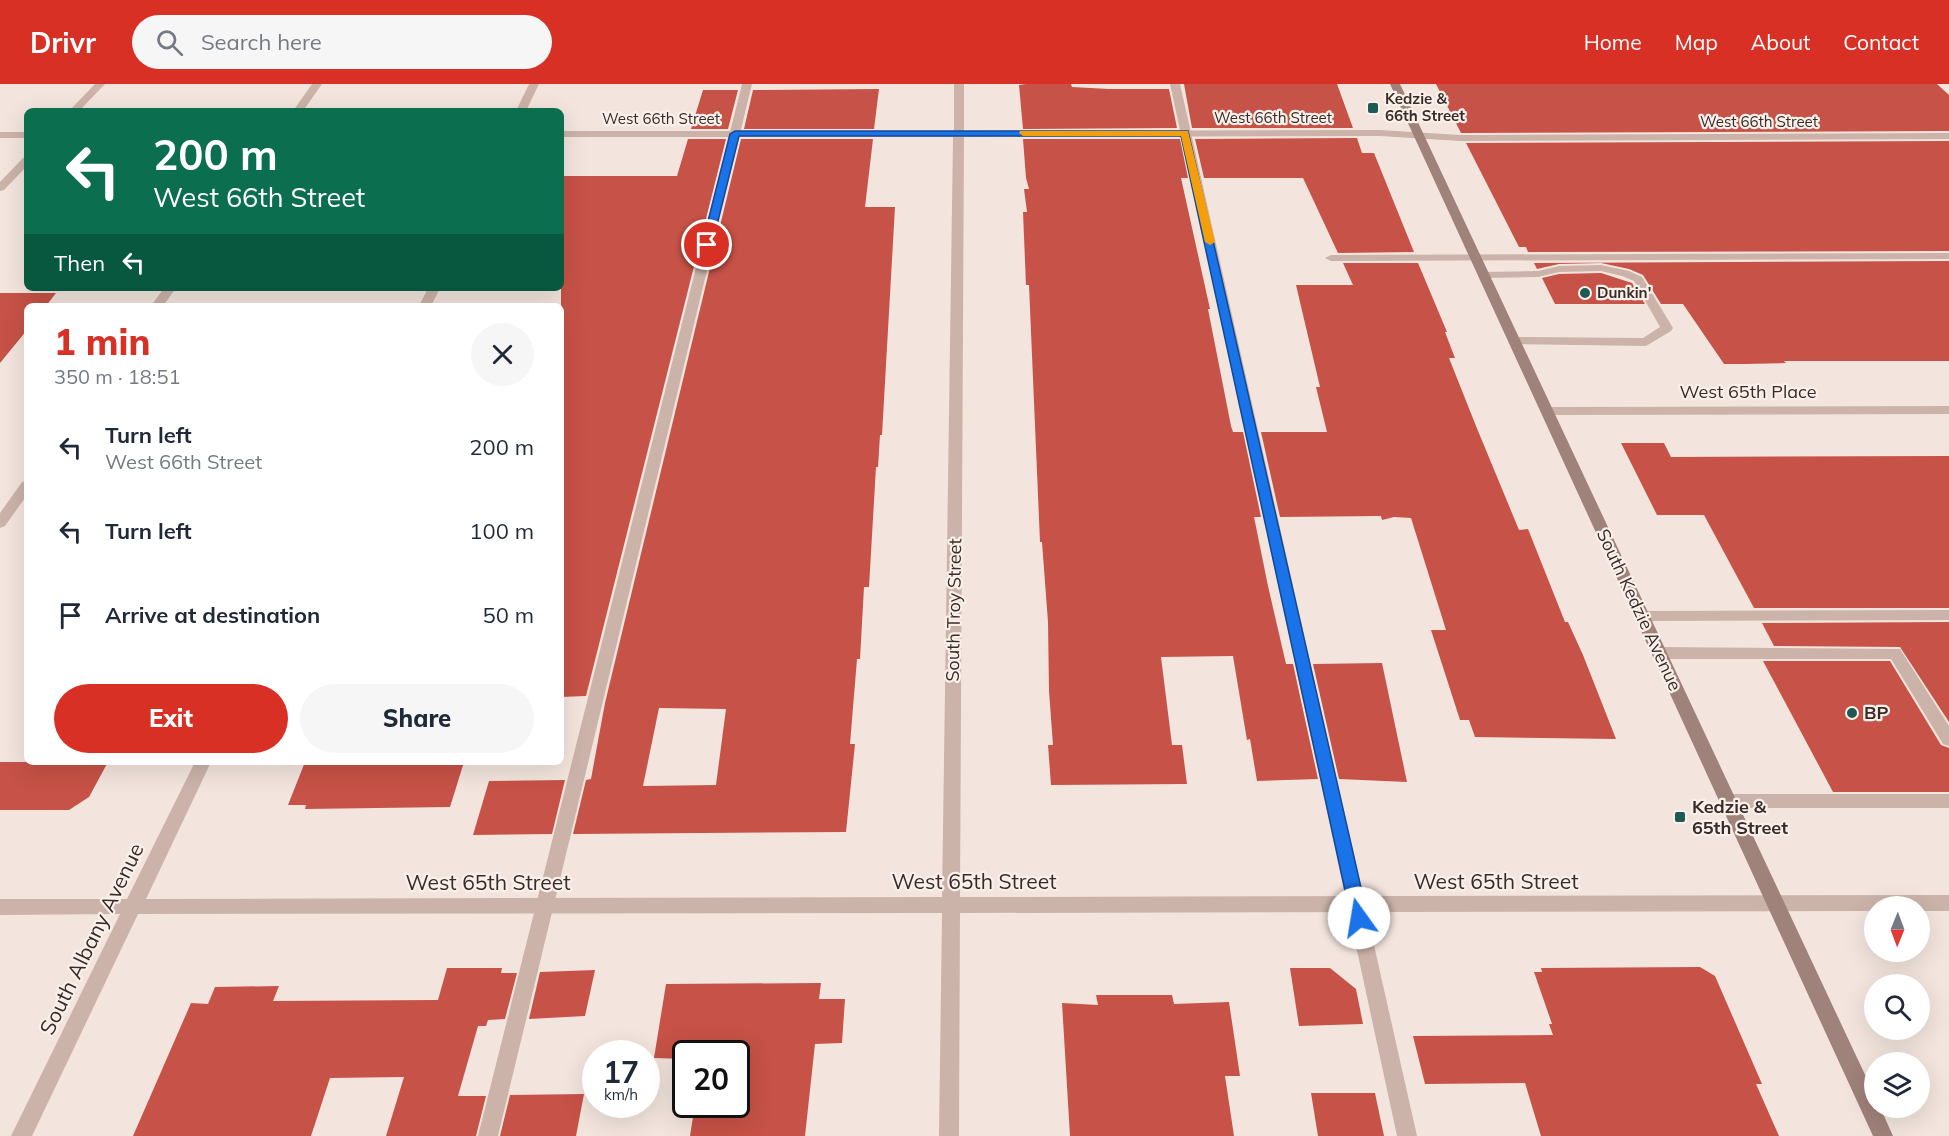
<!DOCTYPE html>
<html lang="en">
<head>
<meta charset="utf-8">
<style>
	:root { --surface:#fff; --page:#f6f6f7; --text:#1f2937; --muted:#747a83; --accent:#d93025 }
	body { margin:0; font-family:Mulish,sans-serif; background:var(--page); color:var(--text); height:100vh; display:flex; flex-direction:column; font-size:22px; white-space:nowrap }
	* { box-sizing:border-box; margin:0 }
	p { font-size:20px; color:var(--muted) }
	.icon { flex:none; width:33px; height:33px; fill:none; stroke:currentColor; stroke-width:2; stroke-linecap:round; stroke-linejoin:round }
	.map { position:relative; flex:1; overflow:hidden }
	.drawer { position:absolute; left:24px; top:219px; width:540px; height:462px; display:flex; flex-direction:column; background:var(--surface); border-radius:9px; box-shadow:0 6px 24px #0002 }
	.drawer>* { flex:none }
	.hud { position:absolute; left:24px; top:24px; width:540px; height:183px; border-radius:9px; box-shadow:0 6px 24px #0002; background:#0b6e4f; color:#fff; overflow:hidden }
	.needle { width:39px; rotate:181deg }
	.tools { position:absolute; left:1864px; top:812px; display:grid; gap:12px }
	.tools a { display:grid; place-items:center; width:66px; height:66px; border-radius:50%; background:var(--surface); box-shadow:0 6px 24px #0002; font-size:30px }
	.speed { position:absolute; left:582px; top:956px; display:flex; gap:12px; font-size:30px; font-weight:700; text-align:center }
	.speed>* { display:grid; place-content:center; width:78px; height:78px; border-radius:50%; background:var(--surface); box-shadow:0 6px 24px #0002; line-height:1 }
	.speed small { font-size:15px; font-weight:400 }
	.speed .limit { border:3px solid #111; border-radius:9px; background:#fff; color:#111 }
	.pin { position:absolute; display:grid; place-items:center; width:51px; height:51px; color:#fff; margin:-26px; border:3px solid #fff; border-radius:50%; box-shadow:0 2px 6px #0007 }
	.me { position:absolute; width:66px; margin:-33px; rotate:347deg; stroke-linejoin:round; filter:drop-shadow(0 0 4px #0008) }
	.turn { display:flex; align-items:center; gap:21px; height:126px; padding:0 30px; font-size:27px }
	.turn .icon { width:78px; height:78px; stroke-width:2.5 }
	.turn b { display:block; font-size:42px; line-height:51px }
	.then { display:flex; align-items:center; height:57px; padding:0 30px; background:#0003; gap:12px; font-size:22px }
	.round { display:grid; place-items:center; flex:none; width:63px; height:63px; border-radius:32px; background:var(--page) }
	.head { display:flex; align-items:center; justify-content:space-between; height:102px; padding:0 30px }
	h1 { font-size:36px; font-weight:800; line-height:45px; color:var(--accent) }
	.action { display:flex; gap:12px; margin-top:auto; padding:12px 30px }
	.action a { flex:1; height:69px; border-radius:36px; background:var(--accent); color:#fff; font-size:24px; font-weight:800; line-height:69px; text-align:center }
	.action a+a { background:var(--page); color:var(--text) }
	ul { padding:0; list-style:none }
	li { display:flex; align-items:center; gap:18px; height:84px; padding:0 30px }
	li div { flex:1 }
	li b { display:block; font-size:22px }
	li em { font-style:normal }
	header { display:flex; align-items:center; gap:36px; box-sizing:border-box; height:84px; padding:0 30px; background:var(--accent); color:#fff }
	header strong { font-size:28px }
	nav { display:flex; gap:33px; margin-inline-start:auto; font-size:21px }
	.search { width:420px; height:54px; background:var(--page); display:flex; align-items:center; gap:15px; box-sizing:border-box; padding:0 21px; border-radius:33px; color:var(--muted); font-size:22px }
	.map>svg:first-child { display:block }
	.building { fill:#c75247; fill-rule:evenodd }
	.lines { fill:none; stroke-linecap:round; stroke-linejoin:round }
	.lane { fill:#cbb3a9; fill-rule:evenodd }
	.street { fill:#cbb3a9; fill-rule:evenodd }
	.secondary { fill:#9f827a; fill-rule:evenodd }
	.route { fill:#1a73e8; stroke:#114b97; stroke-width:1.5 }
	.slow { fill:#f59e0b }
	.poi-dot { fill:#1e5a55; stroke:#faf0ea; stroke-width:2 }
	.labels { text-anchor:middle; stroke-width:4.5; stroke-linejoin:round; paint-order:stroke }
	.far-poi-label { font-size:15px; font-weight:bold; fill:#382b29; stroke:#faf0ea; text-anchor:start }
	.far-street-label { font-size:15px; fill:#382b29; stroke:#faf0ea }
	.street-label { font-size:18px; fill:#382b29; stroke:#faf0ea }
	.poi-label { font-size:18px; font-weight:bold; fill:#382b29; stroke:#faf0ea; text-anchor:start }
	.near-street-label { font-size:21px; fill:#382b29; stroke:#faf0ea }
</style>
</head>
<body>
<header>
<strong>Drivr</strong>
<div class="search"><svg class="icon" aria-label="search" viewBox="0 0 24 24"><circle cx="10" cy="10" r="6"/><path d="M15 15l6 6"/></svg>Search here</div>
<nav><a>Home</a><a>Map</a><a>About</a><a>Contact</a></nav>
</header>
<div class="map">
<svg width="1949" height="1052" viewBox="0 0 1949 1052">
	<rect width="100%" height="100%" fill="#f3e5dd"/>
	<path class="building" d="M 1026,0 L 1071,0 L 1072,3 L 1109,5 L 1169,5 L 1177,44 L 1023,45 L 1019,1 Z
		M 1184,0 L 1337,0 L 1353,44 L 1192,44 Z
		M 1436,0 L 1937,0 L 1949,11 L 1949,47 L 1461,49 Z
		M 879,5 L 874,45 L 744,45 L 753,6 Z
		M 703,6 L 738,6 L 728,45 L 691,45 Z
		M 1357,54 L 1362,69 L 1374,69 L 1414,168 L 1338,169 L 1303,94 L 1204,94 L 1195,55 Z
		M 688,55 L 726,55 L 586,612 L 561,613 L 561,92 L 677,92 Z
		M 741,55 L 873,55 L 865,123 L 895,123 L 882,351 L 880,351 L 878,383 L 876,383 L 869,503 L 864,503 L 860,575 L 857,575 L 850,660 L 855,660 L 846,748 L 573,750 L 586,696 L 591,695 L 605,619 ZM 659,624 L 726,625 L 716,701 L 643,702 Z
		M 1023,55 L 1180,55 L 1188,94 L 1181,94 L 1210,225 L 1208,225 L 1231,342 L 1233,348 L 1243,348 L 1261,433 L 1254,433 L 1268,502 L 1286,580 L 1293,580 L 1318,695 L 1257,697 L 1250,655 L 1247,656 L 1233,572 L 1161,573 L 1172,661 L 1182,661 L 1187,700 L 1051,701 L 1048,661 L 1053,661 L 1049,607 L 1048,538 L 1042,458 L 1040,458 L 1029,201 L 1026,201 L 1023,128 L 1027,128 L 1024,105 L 1029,105 L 1026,94 Z
		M 1949,57 L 1949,167 L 1528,168 L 1526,163 L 1519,163 L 1466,59 Z
		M 1949,177 L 1949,277 L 1784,277 L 1786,279 L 1744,280 L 1724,280 L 1683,220 L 1661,220 L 1643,191 L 1629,185 L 1601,179 L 1559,180 L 1537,185 L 1534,179 Z
		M 1343,179 L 1418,179 L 1447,248 L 1445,248 L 1455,274 L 1449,274 L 1476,342 L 1519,446 L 1528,445 L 1565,538 L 1568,538 L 1583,571 L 1616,655 L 1475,653 L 1469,636 L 1460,636 L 1431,546 L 1446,546 L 1411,434 L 1394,433 L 1382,436 L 1381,432 L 1280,433 L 1261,348 L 1327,348 L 1316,303 L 1320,303 L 1296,201 L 1353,201 Z
		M 1601,189 L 1632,199 L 1645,220 L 1555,220 L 1542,194 L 1559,190 Z
		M 0,209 L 56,209 L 46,222 L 27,222 L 27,246 L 0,279 Z
		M 1621,359 L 1664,359 L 1671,373 L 1949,372 L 1949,524 L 1754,524 L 1704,431 L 1657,431 Z
		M 1949,538 L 1949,638 L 1900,563 L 1774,562 L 1762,539 Z
		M 1763,577 L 1890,577 L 1941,661 L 1949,664 L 1949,708 L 1833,708 Z
		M 1382,579 L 1407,698 L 1339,695 L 1313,580 Z
		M 0,678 L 108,678 L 89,713 L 69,726 L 0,726 Z
		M 305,678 L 464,678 L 450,723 L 305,725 L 306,721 L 288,721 Z
		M 565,696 L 552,750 L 473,751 L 489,697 Z
		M 1700,883 L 1715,892 L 1762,1000 L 1756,1000 L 1779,1052 L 1541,1052 L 1525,999 L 1425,1000 L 1413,952 L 1553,951 L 1549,940 L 1552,940 L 1534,888 L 1542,888 L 1541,884 Z
		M 447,884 L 502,884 L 501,889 L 517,889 L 505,935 L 488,936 L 486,942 L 478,942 L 458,1012 L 486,1012 L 476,1052 L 386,1052 L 404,993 L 330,994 L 311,1052 L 133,1052 L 191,919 L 208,920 L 215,903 L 279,902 L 273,917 L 438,916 Z
		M 1290,884 L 1330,884 L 1356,905 L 1363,940 L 1299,942 Z
		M 595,886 L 585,932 L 529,935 L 540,888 Z
		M 821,899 L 819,915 L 845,915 L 842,959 L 815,960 L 805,1052 L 690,1052 L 695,1020 L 736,1020 L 736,969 L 686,969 L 686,975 L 654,974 L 666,900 Z
		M 1096,911 L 1172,911 L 1174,920 L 1229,918 L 1240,992 L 1225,992 L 1234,1052 L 1070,1052 L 1062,919 L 1098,921 Z
		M 1311,1009 L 1375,1009 L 1384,1052 L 1318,1052 Z
		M 584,1010 L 576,1052 L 500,1052 L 510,1011 Z"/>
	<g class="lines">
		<path class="lane" d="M 312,0 L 322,0 L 303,27 L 293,27 Z
			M 742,0 L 752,0 L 498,1052 L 478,1052 Z
			M 1170,0 L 1180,0 L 1417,1052 L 1397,1052 Z
			M 1949,169 L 1949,175 L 1331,177 L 1325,174 L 1331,171 Z
			M 1601,181 L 1629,187 L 1642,193 L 1673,244 L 1671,247 L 1646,262 L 1510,260 L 1510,254 L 1514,253 L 1643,254 L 1660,243 L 1634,197 L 1622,192 L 1601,187 L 1559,188 L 1538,193 L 1484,194 L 1478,191 L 1484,188 L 1538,187 L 1559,182 Z
			M 164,204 L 176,204 L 163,222 L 151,222 Z
			M 27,397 L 27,411 L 5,442 L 0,444 L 0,429 L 22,398 Z
			M 1949,526 L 1949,536 L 1642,537 L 1637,536 L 1634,532 L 1637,528 L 1642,527 Z
			M 1659,563 L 1900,565 L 1949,642 L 1949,662 L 1943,660 L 1891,575 L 1659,575 L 1654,573 L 1651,569 L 1654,565 Z
			M 1728,710 L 1949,710 L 1949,724 L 1728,724 L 1722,722 L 1719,717 L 1722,712 Z"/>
		<path class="street" d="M 95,0 L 105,0 L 79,27 L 69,27 Z
			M 529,0 L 539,0 L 526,27 L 516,27 Z
			M 954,0 L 964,0 L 964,47 L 1380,46 L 1460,51 L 1949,49 L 1949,55 L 1460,57 L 1380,52 L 964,53 L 960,813 L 1949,811 L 1949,827 L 1920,827 L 1920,822 L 1875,822 L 1875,827 L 960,829 L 959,1052 L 939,1052 L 942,829 L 138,830 L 32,1052 L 11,1052 L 120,830 L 0,831 L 0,815 L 127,815 L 195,678 L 211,678 L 146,815 L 942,813 L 953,53 L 561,53 L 561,47 L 954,47 Z
			M 0,48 L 27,48 L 27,54 L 0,54 Z
			M 27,73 L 27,82 L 4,106 L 0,107 L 0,98 L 23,74 Z
			M 428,204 L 440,204 L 431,222 L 419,222 Z
			M 1949,322 L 1949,330 L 1547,331 L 1541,327 L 1547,323 Z"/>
		<path class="secondary" d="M 1390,0 L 1400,0 L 1875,1012 L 1875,1023 L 1880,1023 L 1893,1052 L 1873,1052 Z"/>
	</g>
	<path class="route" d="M 735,47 L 1188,47 L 1368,834 L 1365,839 L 1359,842 L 1353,839 L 1351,834 L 1181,52 L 739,52 L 712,161 L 704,163 L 702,161 L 730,50 Z"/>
	<path class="slow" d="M 1020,47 L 1188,47 L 1215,158 L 1210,161 L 1205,158 L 1181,52 L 1023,52 L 1019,49 Z"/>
	<g class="poi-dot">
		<rect x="1367" y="18" width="12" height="12" rx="3"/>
		<circle cx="1585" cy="209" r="6"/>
		<circle cx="1852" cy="629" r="6"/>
		<rect x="1674" y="727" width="12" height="12" rx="3"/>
	</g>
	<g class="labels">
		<g class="far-poi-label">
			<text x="1385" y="20">Kedzie &amp;<tspan x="1385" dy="17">66th Street</tspan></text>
			<text x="1597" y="214">Dunkin'</text>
		</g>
		<g class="far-street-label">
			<text x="1273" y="39">West 66th Street</text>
			<text x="661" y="40">West 66th Street</text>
			<text x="1759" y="43">West 66th Street</text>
		</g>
		<g class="street-label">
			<text x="1748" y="314">West 65th Place</text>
			<text transform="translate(954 526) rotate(-89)" y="6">South Troy Street</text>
			<text transform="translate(1639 526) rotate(65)" y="6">South Kedzie Avenue</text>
		</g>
		<g class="poi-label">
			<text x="1864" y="635">BP</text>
			<text x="1692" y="729">Kedzie &amp;<tspan x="1692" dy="21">65th Street</tspan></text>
		</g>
		<g class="near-street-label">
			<text x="974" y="805">West 65th Street</text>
			<text x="1496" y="805">West 65th Street</text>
			<text x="488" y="806">West 65th Street</text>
			<text transform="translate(92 855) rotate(-64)" y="7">South Albany Avenue</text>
		</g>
	</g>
</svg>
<div class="tools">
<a><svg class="needle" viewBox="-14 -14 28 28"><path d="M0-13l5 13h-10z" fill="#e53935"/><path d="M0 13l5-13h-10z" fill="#747a83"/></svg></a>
<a><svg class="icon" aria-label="search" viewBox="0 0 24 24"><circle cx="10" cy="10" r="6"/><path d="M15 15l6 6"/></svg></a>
<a><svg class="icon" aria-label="layers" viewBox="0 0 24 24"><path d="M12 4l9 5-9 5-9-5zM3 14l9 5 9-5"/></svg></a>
</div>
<div class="speed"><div>17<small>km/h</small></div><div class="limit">20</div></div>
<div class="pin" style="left:707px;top:161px;background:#d93025"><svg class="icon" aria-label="arrive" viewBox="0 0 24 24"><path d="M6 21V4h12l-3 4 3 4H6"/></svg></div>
<svg class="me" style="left:1359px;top:834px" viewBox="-20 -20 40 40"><circle r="19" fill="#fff"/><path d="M0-13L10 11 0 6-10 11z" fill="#1a73e8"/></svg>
<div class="hud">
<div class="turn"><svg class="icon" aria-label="left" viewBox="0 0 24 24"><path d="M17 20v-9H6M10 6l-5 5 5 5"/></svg><div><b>200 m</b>West 66th Street</div></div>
<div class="then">Then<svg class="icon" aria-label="left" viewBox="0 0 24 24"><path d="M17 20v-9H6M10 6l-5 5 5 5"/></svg></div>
</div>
<section class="drawer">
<div class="head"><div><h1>1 min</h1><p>350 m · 18:51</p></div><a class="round"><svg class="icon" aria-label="close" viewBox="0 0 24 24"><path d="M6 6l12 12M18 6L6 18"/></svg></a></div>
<ul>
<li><svg class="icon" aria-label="left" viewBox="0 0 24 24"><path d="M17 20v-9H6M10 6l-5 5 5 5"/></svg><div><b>Turn left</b><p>West 66th Street</p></div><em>200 m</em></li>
<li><svg class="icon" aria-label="left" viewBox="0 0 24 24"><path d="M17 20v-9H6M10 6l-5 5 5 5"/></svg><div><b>Turn left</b></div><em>100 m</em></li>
<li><svg class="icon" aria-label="arrive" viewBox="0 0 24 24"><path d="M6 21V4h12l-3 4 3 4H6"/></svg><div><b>Arrive at destination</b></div><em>50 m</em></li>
</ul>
<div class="action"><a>Exit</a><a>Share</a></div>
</section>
</div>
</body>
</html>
